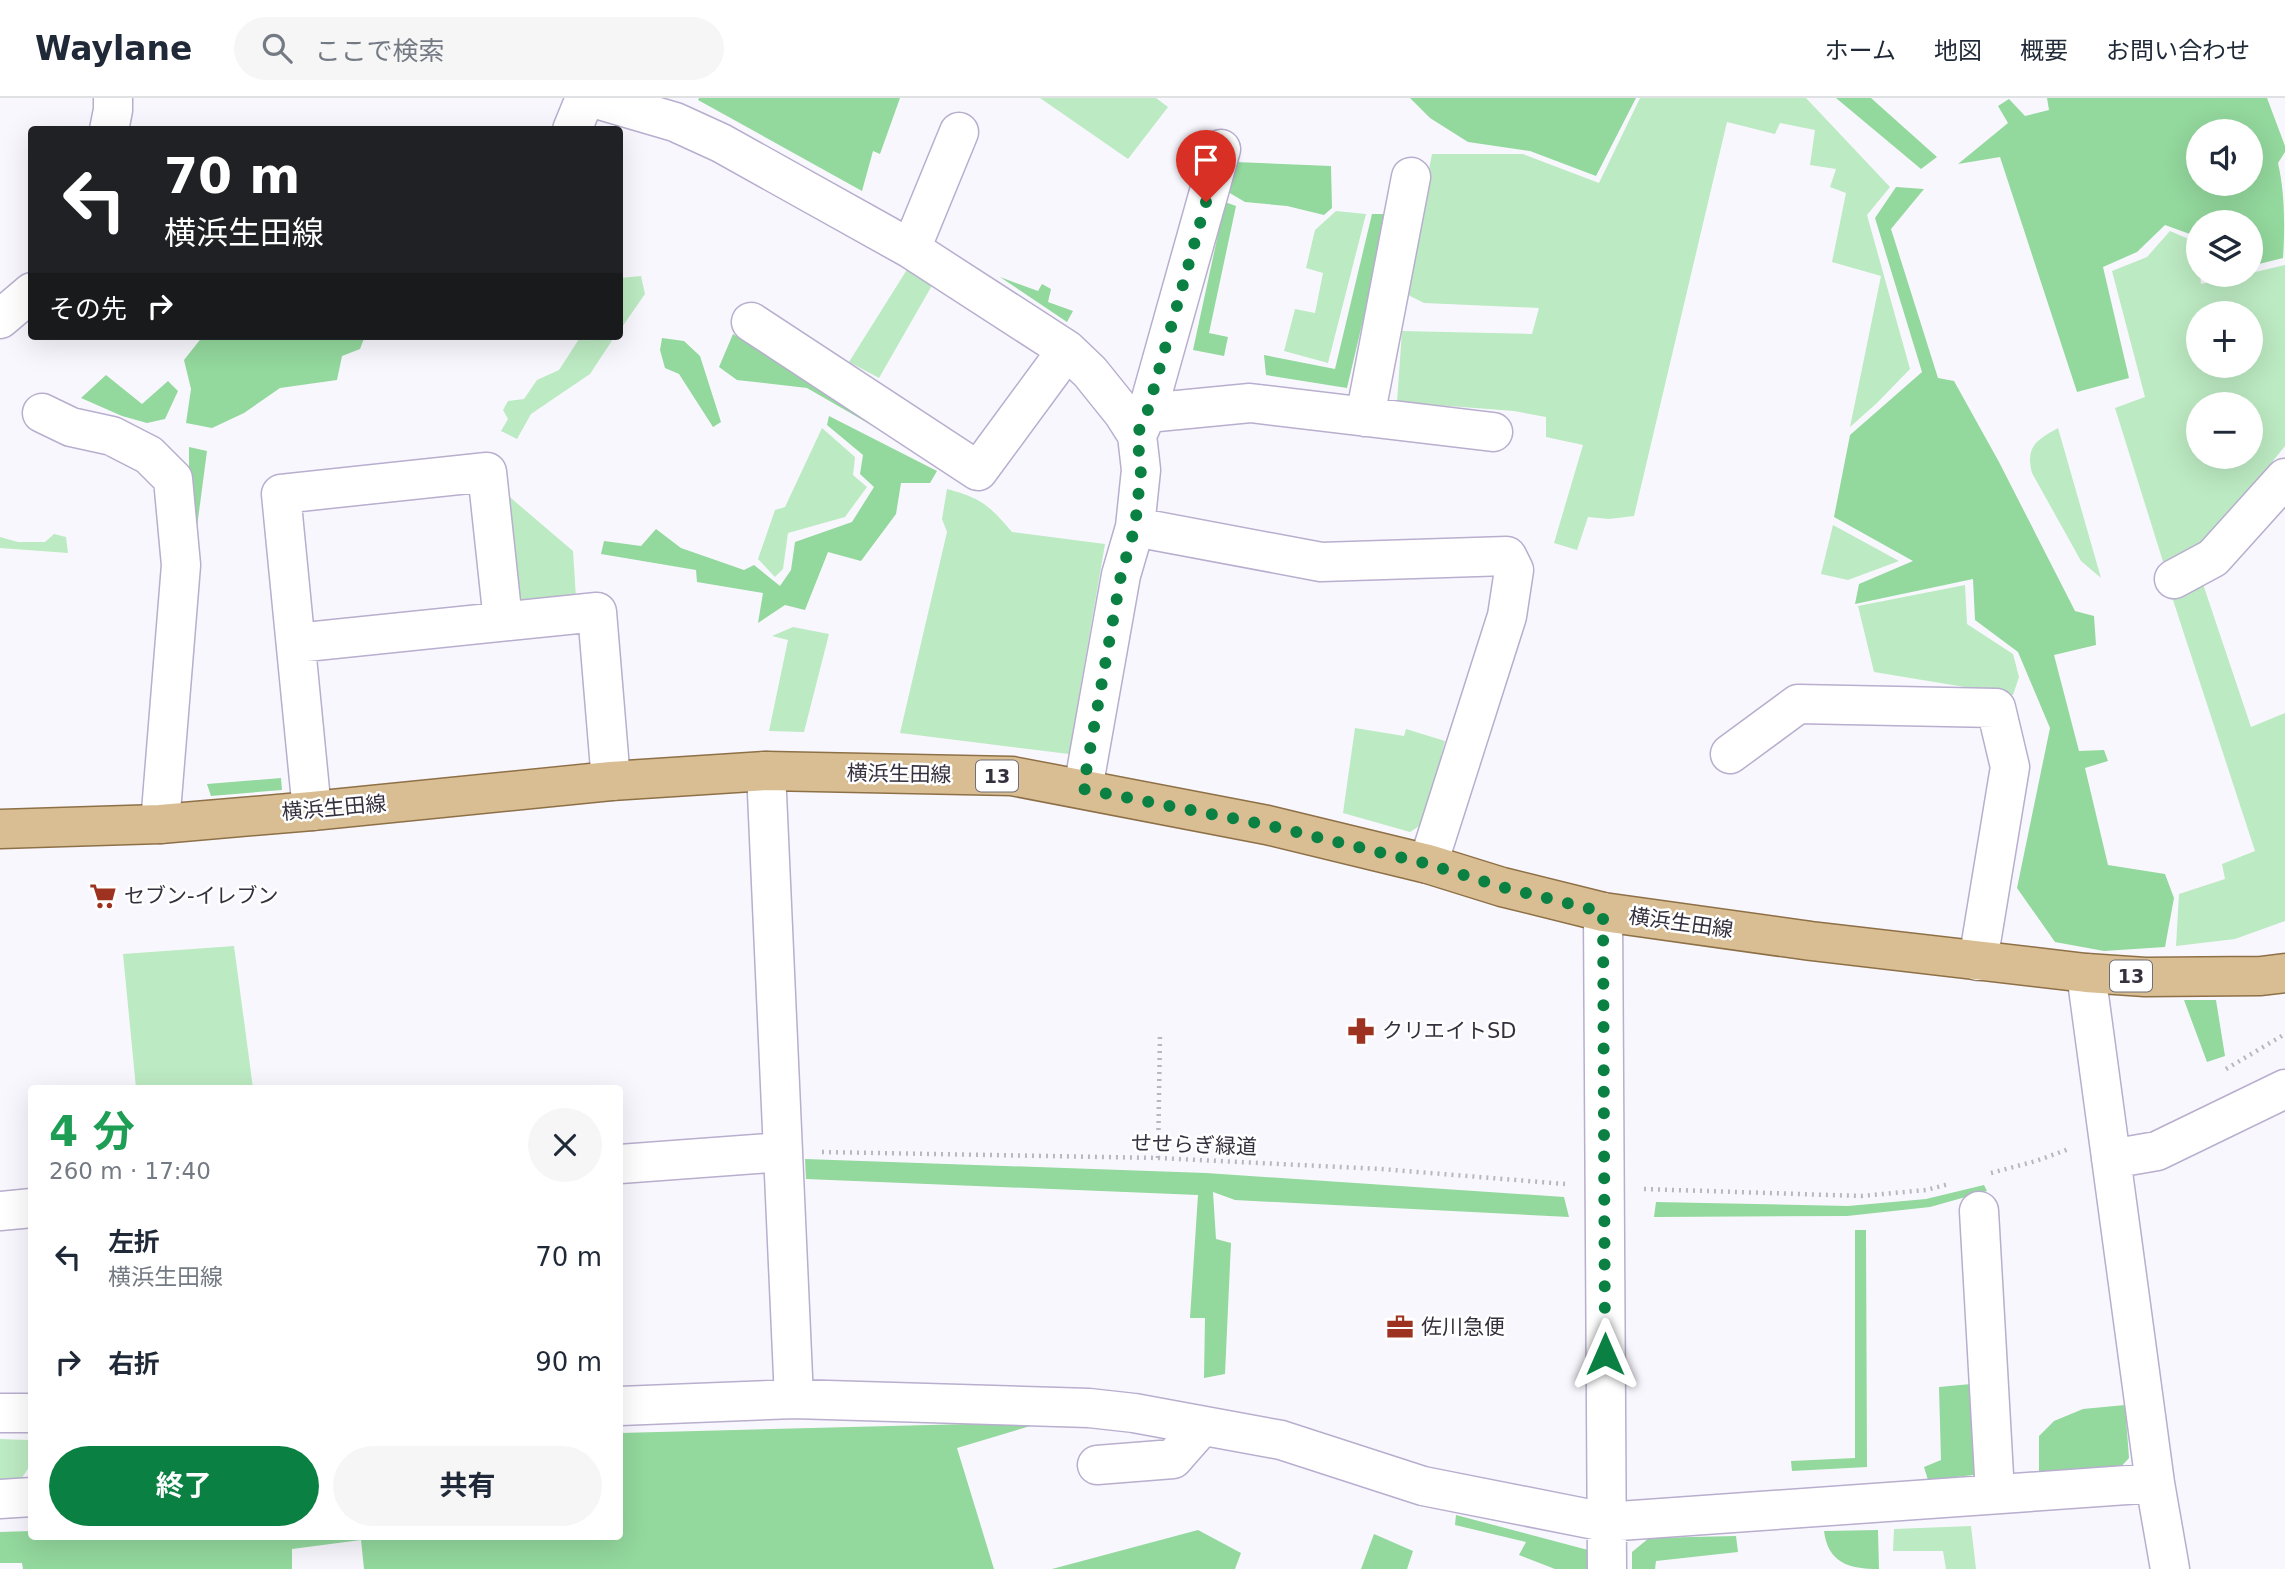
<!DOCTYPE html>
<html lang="ja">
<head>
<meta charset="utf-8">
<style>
	:root { --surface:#fff; --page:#f6f6f7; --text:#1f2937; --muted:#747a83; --line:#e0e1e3; --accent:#0b8043 }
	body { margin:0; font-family:"DejaVu Sans","Noto Sans JP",sans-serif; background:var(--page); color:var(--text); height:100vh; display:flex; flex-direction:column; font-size:26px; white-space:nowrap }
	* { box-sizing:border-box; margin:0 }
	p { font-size:23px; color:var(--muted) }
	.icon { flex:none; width:38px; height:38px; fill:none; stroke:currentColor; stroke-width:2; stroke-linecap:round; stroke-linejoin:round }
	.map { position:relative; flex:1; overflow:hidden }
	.panel { position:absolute; left:28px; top:987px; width:595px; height:455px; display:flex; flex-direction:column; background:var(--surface); border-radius:7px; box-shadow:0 7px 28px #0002 }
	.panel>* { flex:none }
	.hud { position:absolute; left:28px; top:28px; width:595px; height:214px; border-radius:7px; box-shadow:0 7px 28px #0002; background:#202124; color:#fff; overflow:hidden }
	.controls { position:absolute; left:2186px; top:21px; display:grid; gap:14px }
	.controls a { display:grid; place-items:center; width:77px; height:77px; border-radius:50%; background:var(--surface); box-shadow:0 7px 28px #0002; font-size:35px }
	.pin { position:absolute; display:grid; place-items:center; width:60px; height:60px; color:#fff; margin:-72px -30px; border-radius:50% 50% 50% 0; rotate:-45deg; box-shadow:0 0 7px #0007 }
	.pin .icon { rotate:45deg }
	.me { position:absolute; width:77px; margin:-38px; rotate:0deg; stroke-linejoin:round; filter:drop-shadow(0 0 5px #0008) }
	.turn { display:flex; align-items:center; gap:24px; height:147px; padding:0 21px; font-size:32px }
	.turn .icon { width:91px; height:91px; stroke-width:2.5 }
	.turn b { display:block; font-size:49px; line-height:60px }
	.then { display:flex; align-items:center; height:66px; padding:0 21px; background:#0003; gap:14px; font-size:26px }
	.round { display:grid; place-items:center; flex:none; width:74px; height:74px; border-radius:37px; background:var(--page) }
	.headline { display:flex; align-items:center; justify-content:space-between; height:119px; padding:0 21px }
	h1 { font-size:42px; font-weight:700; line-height:52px; color:#1e9e55 }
	.primary-button { display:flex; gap:14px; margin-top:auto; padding:14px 21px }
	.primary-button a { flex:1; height:80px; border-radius:42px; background:var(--accent); color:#fff; font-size:28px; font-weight:700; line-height:80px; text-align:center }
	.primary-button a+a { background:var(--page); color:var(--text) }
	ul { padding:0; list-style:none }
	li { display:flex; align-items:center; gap:21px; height:105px; padding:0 21px }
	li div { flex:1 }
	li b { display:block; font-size:26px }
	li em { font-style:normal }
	header { display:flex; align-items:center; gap:42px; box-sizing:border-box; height:98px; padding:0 35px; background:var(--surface); border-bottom:2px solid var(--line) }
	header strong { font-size:33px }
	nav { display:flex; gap:38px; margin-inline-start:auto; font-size:24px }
	.search { width:490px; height:63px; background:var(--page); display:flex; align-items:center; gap:18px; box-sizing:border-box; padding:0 24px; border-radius:38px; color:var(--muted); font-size:26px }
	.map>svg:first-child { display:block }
	.green { fill:#bceac2; fill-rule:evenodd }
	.forest { fill:#93d89d; fill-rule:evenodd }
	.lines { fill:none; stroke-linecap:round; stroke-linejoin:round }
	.minor-casing { stroke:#b8aece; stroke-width:41 }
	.major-casing { stroke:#8e7047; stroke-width:41 }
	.path { stroke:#b9b6bf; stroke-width:4.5; stroke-dasharray:2 5; stroke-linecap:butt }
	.minor { stroke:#fff; stroke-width:38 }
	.major { stroke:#d9be94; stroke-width:38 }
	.route { stroke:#0b8043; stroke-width:12; stroke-dasharray:0 21.6 }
	.labels { text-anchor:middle; stroke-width:5; stroke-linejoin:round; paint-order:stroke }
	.shield { fill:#fff; stroke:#716e77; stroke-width:2 }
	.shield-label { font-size:19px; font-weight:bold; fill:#34303d }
	.street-label { font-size:21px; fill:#34303d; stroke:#fff }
	.poi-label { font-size:21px; fill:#34303d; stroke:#fff; text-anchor:start }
</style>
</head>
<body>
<header>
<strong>Waylane</strong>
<div class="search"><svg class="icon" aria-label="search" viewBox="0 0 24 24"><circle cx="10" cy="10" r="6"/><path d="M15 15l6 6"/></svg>ここで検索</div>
<nav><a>ホーム</a><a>地図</a><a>概要</a><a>お問い合わせ</a></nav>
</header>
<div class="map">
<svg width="2285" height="1471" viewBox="0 0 2285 1471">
	<rect width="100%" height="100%" fill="#f9f7fe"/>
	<path class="green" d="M 1040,0 L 1156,0 L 1168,9 L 1128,61 Z
		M 1640,0 L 1806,0 L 1890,89 L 1867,117 L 1910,271 L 1877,305 L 1850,329 L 1881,178 L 1832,164 L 1846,95 L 1830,89 L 1836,71 L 1810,67 L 1815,32 L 1780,25 L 1775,36 L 1727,24 L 1634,418 L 1609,421 L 1588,419 L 1577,452 L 1554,445 L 1583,347 L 1546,339 L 1546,319 L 1514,313 L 1397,304 L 1402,233 L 1532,236 L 1539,210 L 1424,205 L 1404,195 L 1432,56 L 1523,56 L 1599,85 Z
		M 1336,113 L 1366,116 L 1328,265 L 1284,253 L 1295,211 L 1315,215 L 1323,175 L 1306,170 L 1315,132 Z
		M 2170,133 L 2198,145 L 2198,177 L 2200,177 L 2201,186 L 2241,177 L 2250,177 L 2251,175 L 2285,167 L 2285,348 L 2205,447 L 2165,470 L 2115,310 L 2145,299 L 2112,173 L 2147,159 ZM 2198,215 L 2250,215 L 2250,268 L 2198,268 ZM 2198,306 L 2250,306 L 2250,359 L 2198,359 Z
		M 908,170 L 934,184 L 879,280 L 849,264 Z
		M 641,178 L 645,196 L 620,232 L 620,180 Z
		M 581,238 L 615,238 L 590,276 L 531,316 L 517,341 L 501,333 L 508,321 L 503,312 L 508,303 L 524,301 L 537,282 L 559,272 Z
		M 822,330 L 855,359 L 853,377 L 867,389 L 845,419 L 788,435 L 783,471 L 775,479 L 758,461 L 775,412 L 785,409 Z
		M 2058,330 L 2101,480 L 2081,463 L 2032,375 C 2025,348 2037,342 2058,330 Z
		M 947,391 C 981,400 989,407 1012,434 L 1105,446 L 1069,656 L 900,635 L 947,434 L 942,421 Z
		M 505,395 L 573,453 L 576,500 L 512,504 Z
		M 1833,427 L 1899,463 L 1848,482 L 1821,476 Z
		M 54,436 L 66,439 L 68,455 L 0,450 L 0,439 L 18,444 L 45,444 Z
		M 2203,486 L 2251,629 L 2285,615 L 2285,823 L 2235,841 L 2176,848 L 2179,796 L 2225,781 L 2222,766 L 2255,753 L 2172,499 Z
		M 1965,487 L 1967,526 L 2013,556 L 2019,579 L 2013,597 L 1874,574 L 1858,508 Z
		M 793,529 L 829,536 L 804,634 L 769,633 L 788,542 L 772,538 Z
		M 1355,630 L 1404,638 L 1406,631 L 1445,643 L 1424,725 L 1410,734 L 1343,715 Z
		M 234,848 L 253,990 L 136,990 L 123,856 Z
		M 0,1341 L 29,1342 L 30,1368 L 21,1381 L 0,1382 Z
		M 1971,1428 L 1976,1471 L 1946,1471 L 1943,1453 L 1893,1453 L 1894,1431 Z"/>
	<path class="forest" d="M 699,0 L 900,0 L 880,56 L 873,53 L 862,93 L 698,2 Z
		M 1410,0 L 1636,0 L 1596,78 L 1530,53 L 1468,44 L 1430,20 Z
		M 1836,0 L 1871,0 L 1937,59 L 1921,71 Z
		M 2047,0 L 2267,0 L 2285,48 L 2285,54 L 2278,65 C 2285,95 2285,130 2283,160 L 2251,168 L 2250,124 L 2198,124 L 2198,139 L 2165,127 L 2137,154 L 2103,169 L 2129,280 L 2077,294 L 2000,59 L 1958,66 L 2008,25 L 1998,8 L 2009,1 L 2025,18 L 2049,12 ZM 2198,33 L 2250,33 L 2250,86 L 2198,86 Z
		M 1236,64 L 1331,68 L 1332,110 L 1324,117 L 1287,108 L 1245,104 L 1228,94 Z
		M 1896,89 L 1924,91 L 1891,131 L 1938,280 L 1954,283 L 1999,364 L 2075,513 L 2094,518 L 2096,547 L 2054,557 L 2079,653 L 2104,652 L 2108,663 L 2085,670 L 2108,767 L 2165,776 L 2174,800 L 2165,849 L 2104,853 L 2055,844 L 2017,790 L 2050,630 L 2018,554 L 1975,522 L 1973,481 L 1855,506 L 1859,486 L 1913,463 L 1834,419 L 1850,337 L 1922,274 L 1875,120 Z
		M 1225,104 L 1236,108 L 1209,235 L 1228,239 L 1224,258 L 1193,252 Z
		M 1372,116 L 1388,116 L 1347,290 L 1266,277 L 1264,257 L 1335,271 Z
		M 1000,179 L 1038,193 L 1042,186 L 1051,191 L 1048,204 L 1073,213 L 1067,224 Z
		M 733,236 L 890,327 L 885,335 L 807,290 L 737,282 L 719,269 Z
		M 203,238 L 365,238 L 360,251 L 342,258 L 337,282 L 280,290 L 244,315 L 212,330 L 186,325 L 191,291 L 184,262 Z
		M 662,240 L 684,243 L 700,258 L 721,324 L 713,329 L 679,276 L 665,270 L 660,252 Z
		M 106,277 L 142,306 L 168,283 L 178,293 L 165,321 L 147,325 L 122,318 L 81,300 Z
		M 829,318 L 937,373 L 930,385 L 901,385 L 896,416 L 861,463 L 828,454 L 805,512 L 785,507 L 758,525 L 763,495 L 697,484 L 696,472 L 601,456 L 604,443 L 641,448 L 656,431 L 681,450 L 744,472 L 754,467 L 780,488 L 791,472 L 795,444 L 852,424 L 874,389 L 860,376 L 863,357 L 827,327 Z
		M 189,349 L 207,353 L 197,429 L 189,427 Z
		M 281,680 L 282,692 L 211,698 L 207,686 Z
		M 2184,902 L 2216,902 L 2225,958 L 2207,964 Z
		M 805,1061 L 1206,1075 L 1564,1099 L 1569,1119 L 1235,1102 L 1213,1094 L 1216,1141 L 1231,1145 L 1225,1276 L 1204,1280 L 1205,1220 L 1190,1220 L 1198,1097 L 806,1081 Z
		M 1984,1087 L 1987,1093 L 1930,1109 L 1847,1118 L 1654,1119 L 1656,1104 L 1848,1108 L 1926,1101 Z
		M 1855,1132 L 1866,1132 L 1867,1369 L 1792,1373 L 1791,1363 L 1855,1360 Z
		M 1971,1286 L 1974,1377 L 1928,1382 L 1924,1369 L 1941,1362 L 1939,1289 Z
		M 2125,1307 L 2129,1360 L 2117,1373 L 2039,1375 L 2039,1338 L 2054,1323 L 2083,1311 Z
		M 1044,1324 L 957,1350 L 994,1471 L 364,1471 L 361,1442 L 292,1451 L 292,1471 L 23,1471 L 22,1465 L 0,1465 L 0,1434 L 31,1433 L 32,1438 L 620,1438 L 620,1335 Z
		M 1456,1417 L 1588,1452 L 1588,1471 L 1555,1471 L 1519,1457 L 1526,1444 L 1455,1427 Z
		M 1198,1432 L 1241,1455 L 1235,1471 L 1052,1471 Z
		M 1878,1432 L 1879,1471 C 1849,1471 1828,1465 1824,1433 Z
		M 1374,1436 L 1413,1453 L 1407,1471 L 1361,1471 Z
		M 1736,1438 L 1738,1454 L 1656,1463 L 1655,1471 L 1632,1471 L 1632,1454 L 1649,1440 Z"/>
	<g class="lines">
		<defs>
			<path id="minor" d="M 593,0 L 675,24 L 721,45 L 911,151 L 1067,252 L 1090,274 L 1123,315 L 1137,337 L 1141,372 L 1135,429 L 1121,477 L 1083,691
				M 109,32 L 113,12 L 113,0
				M 572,32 L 585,0
				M 911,151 L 959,34
				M 0,221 L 32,194
				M 751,224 L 978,373 L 1067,252
				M 42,315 L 71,329 L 112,338 L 149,357 L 173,381 L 181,467 L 160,726
				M 1147,315 L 1250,305 L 1493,334
				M 1365,319 L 1411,79
				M 1138,335 L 1147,315 L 1221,51
				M 1135,429 L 1321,464 L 1507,458 L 1514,472 L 1507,518 L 1428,766
				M 2174,481 L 2213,460 L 2285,380
				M 296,545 L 597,514 L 611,683
				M 1730,656 L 1798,606 L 1996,610 L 2010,669 L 1978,863
				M 766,673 L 794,1301
				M 312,713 L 281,396 L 487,374 L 503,523
				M 1603,814 L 1607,1471
				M 2086,875 L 2155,1385 L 2170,1471
				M 2111,1061 L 2157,1053 L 2285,991
				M 620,1066 L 783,1054
				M 0,1113 L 32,1110
				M 1979,1113 L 1995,1395
				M 620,1308 L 794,1301 L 1089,1310 L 1134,1315 L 1281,1342 L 1423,1388 L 1605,1424 L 2155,1385
				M 0,1315 L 32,1315
				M 1097,1367 L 1173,1361 L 1202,1328
				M 0,1401 L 32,1399"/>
			<path id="major" d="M 0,731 L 160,726 L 312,713 L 611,683 L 766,673 L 1012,678 L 1267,727 L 1428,766 L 1502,789 L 1603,814 L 1811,843 L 2086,875 L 2145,879 L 2261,878 L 2285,875"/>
		</defs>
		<use href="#minor" class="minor-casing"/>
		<use href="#major" class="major-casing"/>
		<path class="path" d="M 2226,971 L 2285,936
			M 822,1054 L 1158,1060 L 1381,1071 L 1565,1086
			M 1158,1060 L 1160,936
			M 1991,1075 L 2036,1063 L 2069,1051
			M 1644,1091 L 1861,1098 L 1926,1092 L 1949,1086"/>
		<use href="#minor" class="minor"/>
		<use href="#major" class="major"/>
	</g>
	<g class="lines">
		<path class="route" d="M 1206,104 L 1147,315 L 1137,337 L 1141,372 L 1135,429 L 1121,477 L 1083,691 L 1267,727 L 1428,766 L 1502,789 L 1603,814 L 1605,1256"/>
	</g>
	<defs>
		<symbol id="supermarket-bare" viewBox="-9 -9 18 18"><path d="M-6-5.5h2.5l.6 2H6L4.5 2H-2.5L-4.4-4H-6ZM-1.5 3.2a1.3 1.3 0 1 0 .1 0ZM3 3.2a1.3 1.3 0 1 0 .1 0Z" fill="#9c321f" stroke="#fff" stroke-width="2.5" paint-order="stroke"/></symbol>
		<symbol id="pharmacy-bare" viewBox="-9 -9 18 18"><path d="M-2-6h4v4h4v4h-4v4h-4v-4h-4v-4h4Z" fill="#9c321f" stroke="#fff" stroke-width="2.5" paint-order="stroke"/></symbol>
		<symbol id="office-bare" viewBox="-9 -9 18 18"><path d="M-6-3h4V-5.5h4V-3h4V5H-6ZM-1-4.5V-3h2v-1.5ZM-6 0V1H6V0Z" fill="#9c321f" stroke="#fff" stroke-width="2.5" paint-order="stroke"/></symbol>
	</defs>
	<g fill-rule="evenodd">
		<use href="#supermarket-bare" x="84" y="779" width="38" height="38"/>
		<use href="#pharmacy-bare" x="1342" y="914" width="38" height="38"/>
		<use href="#office-bare" x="1381" y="1210" width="38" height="38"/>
	</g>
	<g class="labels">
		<g class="shield">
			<rect x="976" y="662.5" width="42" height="31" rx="5"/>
			<rect x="2110" y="862.5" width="42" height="31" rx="5"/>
		</g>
		<g class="shield-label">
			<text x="997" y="685">13</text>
			<text x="2131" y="885">13</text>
		</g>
		<g class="street-label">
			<text transform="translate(899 676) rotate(1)" y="7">横浜生田線</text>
			<text transform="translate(334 710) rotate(-5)" y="7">横浜生田線</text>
			<text transform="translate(1681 825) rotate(8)" y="7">横浜生田線</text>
			<text transform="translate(1194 1047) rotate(2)" y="7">せせらぎ緑道</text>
		</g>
		<g class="poi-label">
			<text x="124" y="805">セブン-イレブン</text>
			<text x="1382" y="940">クリエイトSD</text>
			<text x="1421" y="1236">佐川急便</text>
		</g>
	</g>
</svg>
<div class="controls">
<a><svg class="icon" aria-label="sound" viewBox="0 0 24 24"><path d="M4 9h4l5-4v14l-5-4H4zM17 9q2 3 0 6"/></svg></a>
<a><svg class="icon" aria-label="layers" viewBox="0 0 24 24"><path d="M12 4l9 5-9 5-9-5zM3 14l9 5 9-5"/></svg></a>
<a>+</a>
<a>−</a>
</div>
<div class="pin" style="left:1206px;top:104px;background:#d93025"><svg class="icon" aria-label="arrive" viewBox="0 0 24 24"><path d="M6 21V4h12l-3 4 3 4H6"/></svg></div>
<svg class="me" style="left:1605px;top:1256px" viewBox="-20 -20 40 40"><path d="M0-17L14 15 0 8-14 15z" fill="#0b8043" stroke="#fff" stroke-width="4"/></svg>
<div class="hud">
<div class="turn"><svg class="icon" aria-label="left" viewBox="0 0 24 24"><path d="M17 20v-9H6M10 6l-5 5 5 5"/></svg><div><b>70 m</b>横浜生田線</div></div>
<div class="then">その先<svg class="icon" aria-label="right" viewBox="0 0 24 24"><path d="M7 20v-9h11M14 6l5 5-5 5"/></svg></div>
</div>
<section class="panel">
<div class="headline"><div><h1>4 分</h1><p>260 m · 17:40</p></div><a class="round"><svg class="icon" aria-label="close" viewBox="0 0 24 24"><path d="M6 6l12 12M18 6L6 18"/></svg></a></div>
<ul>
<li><svg class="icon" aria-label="left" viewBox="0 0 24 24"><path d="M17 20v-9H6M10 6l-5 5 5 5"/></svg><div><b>左折</b><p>横浜生田線</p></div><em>70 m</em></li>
<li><svg class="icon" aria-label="right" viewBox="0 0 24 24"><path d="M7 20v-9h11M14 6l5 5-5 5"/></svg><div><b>右折</b></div><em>90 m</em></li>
</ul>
<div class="primary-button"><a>終了</a><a>共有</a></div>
</section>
</div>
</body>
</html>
